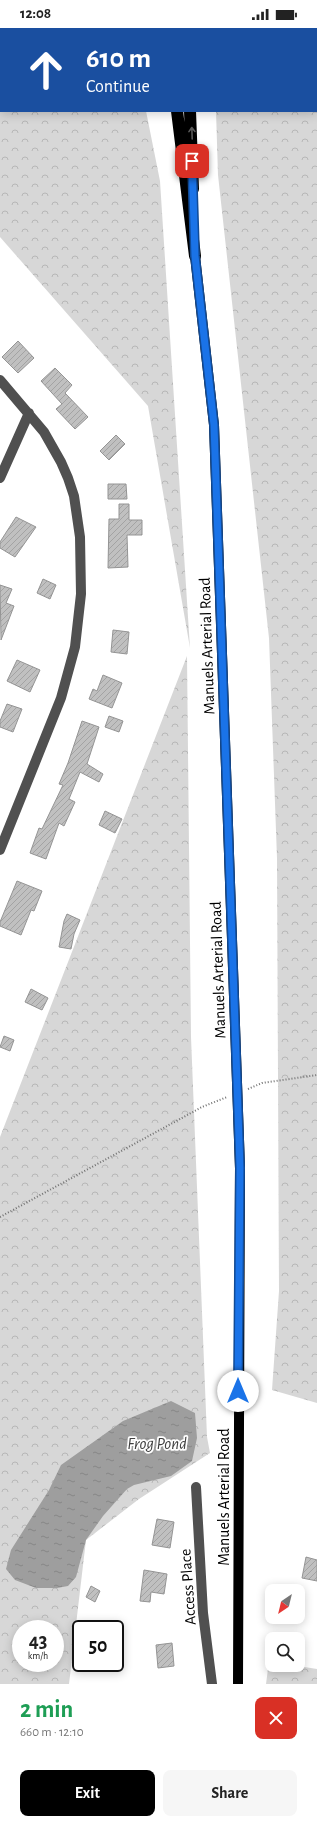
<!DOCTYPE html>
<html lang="en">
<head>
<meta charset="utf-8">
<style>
	:root { --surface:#fff; --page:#f6f6f6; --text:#222; --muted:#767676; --accent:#000 }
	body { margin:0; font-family:"Alegreya Sans",sans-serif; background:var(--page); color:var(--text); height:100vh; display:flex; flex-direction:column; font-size:15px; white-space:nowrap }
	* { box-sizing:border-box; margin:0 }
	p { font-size:13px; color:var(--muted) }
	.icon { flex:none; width:22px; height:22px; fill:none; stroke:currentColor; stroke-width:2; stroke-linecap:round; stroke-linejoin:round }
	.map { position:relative; height:1656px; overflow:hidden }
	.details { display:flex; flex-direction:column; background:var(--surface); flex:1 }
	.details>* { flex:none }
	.banner { position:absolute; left:0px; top:0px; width:317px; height:84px; box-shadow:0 2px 10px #0003; background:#1a4fa0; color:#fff; overflow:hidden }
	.needle { width:26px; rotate:215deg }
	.buttons { position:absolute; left:265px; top:1556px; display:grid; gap:8px }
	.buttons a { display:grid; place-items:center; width:40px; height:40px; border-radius:8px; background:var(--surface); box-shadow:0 2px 10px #0003; font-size:20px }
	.speed { position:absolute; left:12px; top:1592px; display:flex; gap:8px; font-size:20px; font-weight:700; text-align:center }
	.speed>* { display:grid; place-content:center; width:52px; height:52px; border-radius:50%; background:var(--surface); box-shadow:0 2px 10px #0003; line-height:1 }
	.speed small { font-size:10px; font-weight:400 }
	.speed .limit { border:2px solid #111; border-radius:6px; background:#fff; color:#111 }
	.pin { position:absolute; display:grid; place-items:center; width:34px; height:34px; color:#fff; margin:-17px; border-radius:8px; box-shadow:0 2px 6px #0006 }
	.me { position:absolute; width:44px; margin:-22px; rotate:0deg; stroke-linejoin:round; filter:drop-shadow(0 0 3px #0008) }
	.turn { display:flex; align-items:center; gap:14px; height:84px; padding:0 20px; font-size:18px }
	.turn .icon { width:52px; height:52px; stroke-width:2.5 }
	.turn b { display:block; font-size:28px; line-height:34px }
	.round { display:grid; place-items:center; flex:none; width:42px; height:42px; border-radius:8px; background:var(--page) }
	.overview { display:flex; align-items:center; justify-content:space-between; height:68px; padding:0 20px }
	h1 { font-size:24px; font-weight:600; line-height:30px; color:#1e9e55 }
	.cta { display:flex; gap:8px; margin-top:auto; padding:8px 20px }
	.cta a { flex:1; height:46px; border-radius:8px; background:var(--accent); color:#fff; font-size:16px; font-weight:600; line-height:46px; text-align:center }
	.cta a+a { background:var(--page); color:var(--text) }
	.status { display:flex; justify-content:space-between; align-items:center; height:28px; padding:0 20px; background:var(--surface); direction:ltr }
	.status svg { height:11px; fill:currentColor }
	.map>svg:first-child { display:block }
	.forest { fill:url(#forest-crowns); fill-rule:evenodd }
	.water { fill:url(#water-ripples) }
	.building { fill:url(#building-hatch); stroke:#949494 }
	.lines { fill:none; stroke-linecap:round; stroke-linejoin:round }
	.path { stroke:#727272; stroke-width:2; stroke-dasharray:1 2; stroke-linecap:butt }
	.minor { stroke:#505050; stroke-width:10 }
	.major { stroke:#000; stroke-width:10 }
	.highway { stroke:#000; stroke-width:12 }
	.oneway { stroke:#595959 }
	.route-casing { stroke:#114b97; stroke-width:10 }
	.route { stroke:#1a73e8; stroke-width:7 }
	.labels { text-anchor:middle; stroke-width:3.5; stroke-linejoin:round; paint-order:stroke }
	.street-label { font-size:16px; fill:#000; stroke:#fff }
	.water-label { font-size:17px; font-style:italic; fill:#3f3f3f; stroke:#fff }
</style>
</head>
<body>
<div class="status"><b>12:08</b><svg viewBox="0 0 49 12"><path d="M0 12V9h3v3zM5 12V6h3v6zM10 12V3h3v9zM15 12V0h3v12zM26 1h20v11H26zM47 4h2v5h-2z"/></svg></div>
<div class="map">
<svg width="317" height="1656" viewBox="0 0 317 1656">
	<defs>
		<pattern id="forest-crowns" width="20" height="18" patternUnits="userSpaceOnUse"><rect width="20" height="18" fill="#d7d7d7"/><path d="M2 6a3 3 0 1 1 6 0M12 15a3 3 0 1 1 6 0" fill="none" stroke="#b7b7b7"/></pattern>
		<pattern id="water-ripples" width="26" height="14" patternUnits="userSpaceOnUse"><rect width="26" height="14" fill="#9e9e9e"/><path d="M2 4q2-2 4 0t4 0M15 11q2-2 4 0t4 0" fill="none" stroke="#868686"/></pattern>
		<pattern id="building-hatch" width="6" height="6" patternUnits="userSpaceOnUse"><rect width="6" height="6" fill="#c0c0c0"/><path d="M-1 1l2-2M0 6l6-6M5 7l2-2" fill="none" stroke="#a3a3a3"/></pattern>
	</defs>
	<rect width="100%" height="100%" fill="#fff"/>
	<path class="forest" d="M 0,0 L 129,0 L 1,1 L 1,83 L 146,83 L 160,153 L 190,620 L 148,378 L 0,209 Z
		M 211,0 L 317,0 L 317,1375 L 272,1362 L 279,1263 L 277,830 L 269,610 L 218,147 L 216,83 L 316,83 L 316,1 Z
		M 187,628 L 191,1009 L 207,1409 L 210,1425 L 139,1471 L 86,1512 L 69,1656 L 0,1656 L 0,1109 ZM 21,1601 L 55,1601 L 55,1635 L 21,1635 Z
		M 269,1633 L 272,1634 L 272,1637 L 292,1637 L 317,1641 L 317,1656 L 266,1656 Z"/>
	<path class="water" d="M 171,1373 L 195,1385 L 197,1410 L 192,1433 L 171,1448 L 134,1457 L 127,1461 L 103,1488 L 86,1512 L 76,1549 L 68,1558 L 57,1560 L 36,1560 L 15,1552 L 6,1541 L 11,1522 L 49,1462 L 61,1437 L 123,1393 Z"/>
	<path class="building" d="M 18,313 L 34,330 L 18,345 L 2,329 Z
		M 55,340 L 72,357 L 65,365 L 88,389 L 75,401 L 56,381 L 62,376 L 41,353 Z
		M 116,407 L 125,416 L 109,432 L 100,423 Z
		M 108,456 L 126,456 L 127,471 L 108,471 Z
		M 119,476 L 129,476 L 129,492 L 142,492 L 142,507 L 127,507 L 128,539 L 108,540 L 109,491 L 119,491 Z
		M 16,489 L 36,499 L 15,529 L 0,520 L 0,514 Z
		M 43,551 L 56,557 L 50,571 L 37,565 Z
		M 0,557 L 12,561 L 6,575 L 14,578 L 1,612 Z
		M 113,602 L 129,604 L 127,626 L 111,624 Z
		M 17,632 L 40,642 L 30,664 L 7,653 Z
		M 103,647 L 122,655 L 112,680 L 89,671 L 93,661 L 97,663 Z
		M 7,676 L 22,681 L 13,704 L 0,699 L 0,693 Z
		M 109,688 L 123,693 L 119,704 L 105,699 Z
		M 82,693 L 99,699 L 87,736 L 103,746 L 99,754 L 80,744 L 69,771 L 75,774 L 64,798 L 59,795 L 46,831 L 30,825 L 39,800 L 42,801 L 63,757 L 59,756 L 68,735 Z
		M 105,783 L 122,791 L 115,805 L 99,797 Z
		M 17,853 L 42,863 L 34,883 L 31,882 L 21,907 L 0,898 L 0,894 Z
		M 67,886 L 80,892 L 74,906 L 71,921 L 59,919 L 64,893 Z
		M 31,961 L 48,970 L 42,982 L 25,974 Z
		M 4,1008 L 14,1012 L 10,1023 L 0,1019 Z
		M 157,1491 L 174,1494 L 170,1520 L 152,1517 Z
		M 306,1529 L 317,1532 L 317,1553 L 302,1550 Z
		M 144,1542 L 167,1546 L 164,1566 L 151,1564 L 150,1574 L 140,1573 Z
		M 91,1558 L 100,1563 L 95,1574 L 86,1569 Z
		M 172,1615 L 174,1638 L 158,1640 L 156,1617 Z"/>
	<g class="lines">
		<path class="path" d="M 248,1061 L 262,1055 L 317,1047
			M 0,1189 L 202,1079 L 227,1069"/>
		<path class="minor" d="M 0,352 L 44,404 L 61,434 L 68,450 L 74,468 L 80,509 L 81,566 L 75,619 L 61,670 L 0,822
			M 0,450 L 29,385
			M 196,1459 L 203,1585 L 212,1656"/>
		<path class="major" d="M 195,228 L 214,397 L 240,1140 L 238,1656"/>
		<path class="highway" d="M 161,0 L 161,1
			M 182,0 L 182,1
			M 177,83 L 195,228
			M 190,83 L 193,161"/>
	</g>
	<defs><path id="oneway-shaft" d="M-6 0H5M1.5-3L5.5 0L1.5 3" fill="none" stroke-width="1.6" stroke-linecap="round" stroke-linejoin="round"/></defs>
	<use class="oneway" href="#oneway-shaft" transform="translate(192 105) rotate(-92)"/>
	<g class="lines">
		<defs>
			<path id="route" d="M 192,133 L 195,228 L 214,397 L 240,1140 L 238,1363"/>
		</defs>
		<use href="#route" class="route-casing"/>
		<use href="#route" class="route"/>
	</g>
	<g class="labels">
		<g class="street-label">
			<text transform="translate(206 618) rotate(-92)" y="6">Manuels Arterial Road</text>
			<text transform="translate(217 942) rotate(-92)" y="6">Manuels Arterial Road</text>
			<text transform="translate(223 1469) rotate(-90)" y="6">Manuels Arterial Road</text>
			<text transform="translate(187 1559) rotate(-94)" y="6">Access Place</text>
		</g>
		<g class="water-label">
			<text x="157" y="1421">Frog Pond</text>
		</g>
	</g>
</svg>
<div class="buttons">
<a><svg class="needle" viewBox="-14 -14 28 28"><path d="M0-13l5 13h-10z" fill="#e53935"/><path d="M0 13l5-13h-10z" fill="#767676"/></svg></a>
<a><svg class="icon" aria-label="search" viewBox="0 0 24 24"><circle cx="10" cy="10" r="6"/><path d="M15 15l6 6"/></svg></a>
</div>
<div class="speed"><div>43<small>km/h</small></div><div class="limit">50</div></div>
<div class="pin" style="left:192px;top:133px;background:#d93025"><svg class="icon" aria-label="arrive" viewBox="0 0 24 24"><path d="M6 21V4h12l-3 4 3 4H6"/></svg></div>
<svg class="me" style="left:238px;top:1363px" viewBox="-20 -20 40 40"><circle r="19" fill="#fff"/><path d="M0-13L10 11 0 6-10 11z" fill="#1a73e8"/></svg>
<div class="banner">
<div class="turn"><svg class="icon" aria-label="ahead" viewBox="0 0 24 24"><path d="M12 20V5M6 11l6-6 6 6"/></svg><div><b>610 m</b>Continue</div></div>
</div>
</div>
<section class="details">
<div class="overview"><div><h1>2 min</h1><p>660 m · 12:10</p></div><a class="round" style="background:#d93025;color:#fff"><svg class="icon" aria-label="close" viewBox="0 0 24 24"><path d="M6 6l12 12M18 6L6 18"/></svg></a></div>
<div class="cta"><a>Exit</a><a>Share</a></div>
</section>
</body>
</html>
